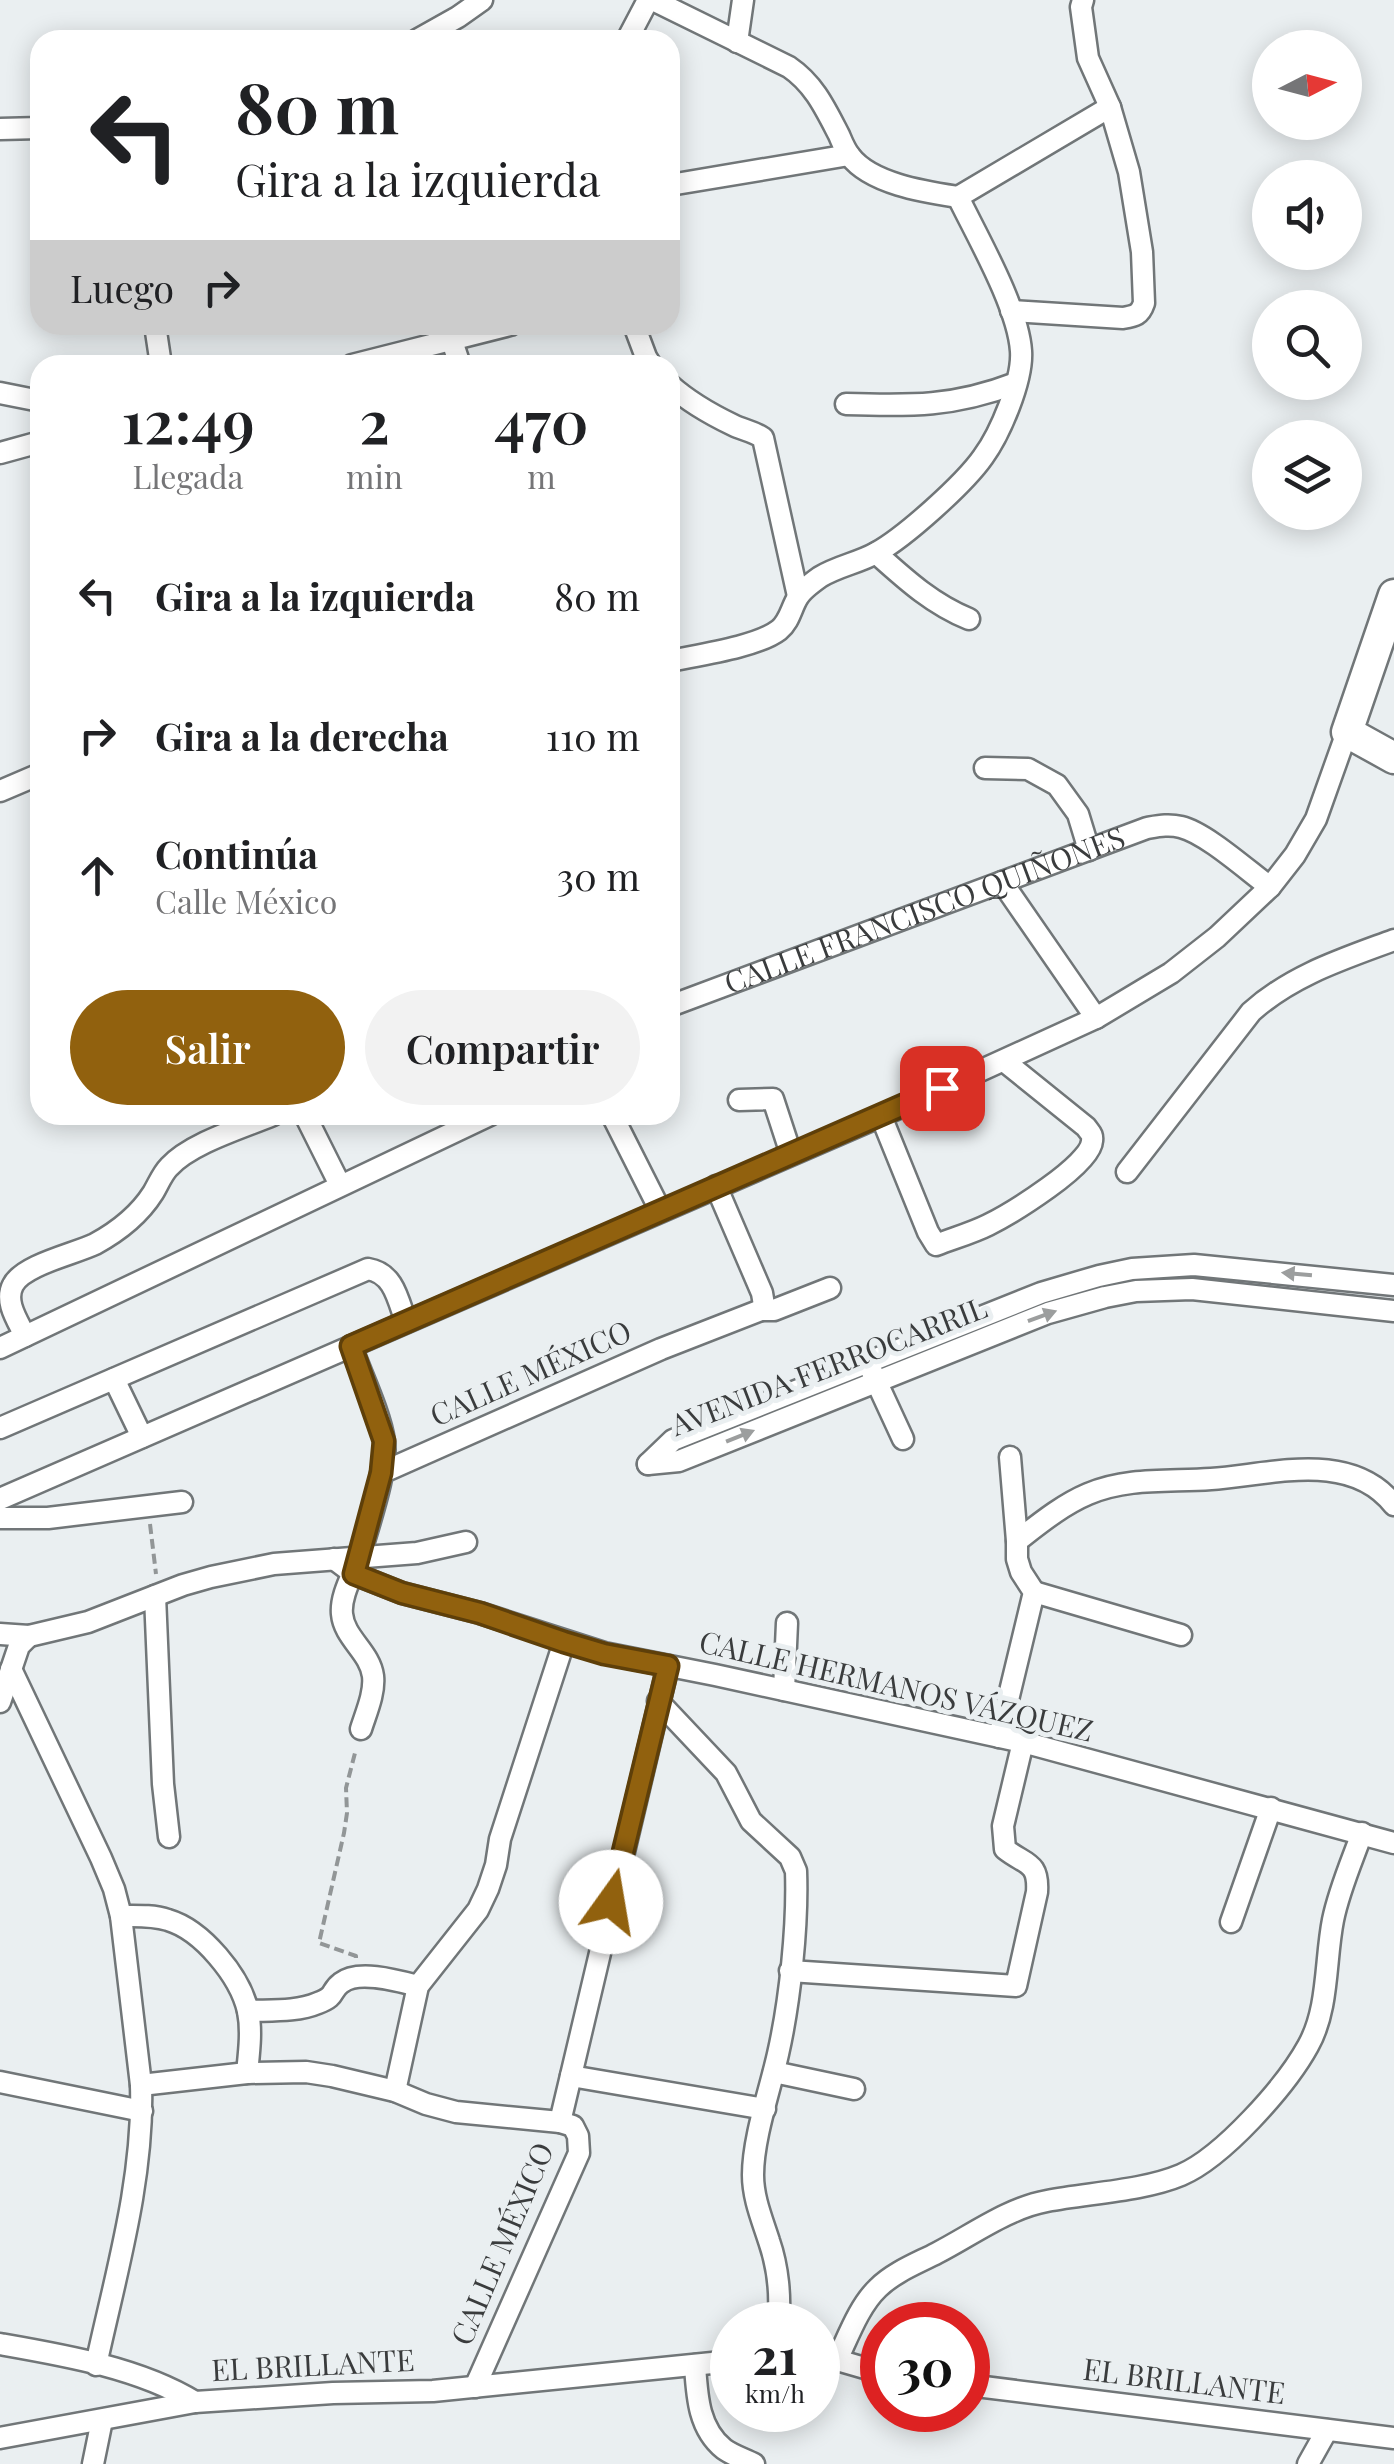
<!DOCTYPE html>
<html lang="es">
<head>
<meta charset="utf-8">
<style>
	:root { --surface:#fff; --page:#f2f2f2; --text:#202124; --muted:#757577; --accent:#91610e }
	body { margin:0; font-family:"Playfair Display",serif; background:var(--page); color:var(--text); height:100vh; display:flex; flex-direction:column; font-size:38px; white-space:nowrap }
	* { box-sizing:border-box; margin:0 }
	p { font-size:32px; color:var(--muted) }
	.icon { flex:none; width:55px; height:55px; fill:none; stroke:currentColor; stroke-width:2; stroke-linecap:round; stroke-linejoin:round }
	.map { position:relative; flex:1; overflow:hidden }
	.panel { position:absolute; left:30px; top:355px; width:650px; height:770px; display:flex; flex-direction:column; background:var(--surface); border-radius:30px; box-shadow:0 5px 25px #0003 }
	.panel>* { flex:none }
	.top-card { position:absolute; left:30px; top:30px; width:650px; height:305px; border-radius:30px; box-shadow:0 5px 25px #0003; background:#fff; color:var(--text); overflow:hidden }
	.needle { width:65px; rotate:84deg }
	.fabs { position:absolute; left:1252px; top:30px; display:grid; gap:20px }
	.fabs a { display:grid; place-items:center; width:110px; height:110px; border-radius:50%; background:var(--surface); box-shadow:0 5px 25px #0003; font-size:50px }
	.speed { position:absolute; left:710px; top:2302px; display:flex; gap:20px; font-size:50px; font-weight:700; text-align:center }
	.speed>* { display:grid; place-content:center; width:130px; height:130px; border-radius:50%; background:var(--surface); box-shadow:0 5px 25px #0003; line-height:1 }
	.speed small { font-size:25px; font-weight:400 }
	.speed .limit { border:15px solid #d22; background:#fff; color:#111 }
	.pin { position:absolute; display:grid; place-items:center; width:85px; height:85px; color:#fff; margin:-42px; border-radius:20px; box-shadow:0 5px 15px #0006 }
	.me { position:absolute; width:110px; margin:-55px; rotate:13deg; stroke-linejoin:round; filter:drop-shadow(0 0 8px #0008) }
	.turn { display:flex; align-items:center; gap:35px; height:210px; padding:0 40px; font-size:45px }
	.turn .icon { width:130px; height:130px; stroke-width:2.5 }
	.turn b { display:block; font-size:70px; line-height:85px }
	.then { display:flex; align-items:center; height:95px; padding:0 40px; background:#0003; gap:20px; font-size:38px }
	.eta { display:flex; justify-content:space-evenly; align-items:center; height:170px; text-align:center }
	.eta b { font-size:60px; font-weight:600; line-height:70px }
	.button { display:flex; gap:20px; margin-top:auto; padding:20px 40px }
	.button a { flex:1; height:115px; border-radius:60px; background:var(--accent); color:#fff; font-size:40px; font-weight:600; line-height:115px; text-align:center }
	.button a+a { background:var(--page); color:var(--text) }
	ul { padding:0; list-style:none }
	li { display:flex; align-items:center; gap:30px; height:140px; padding:0 40px }
	li div { flex:1 }
	li b { display:block; font-size:38px }
	li em { font-style:normal }
	.map>svg:first-child { display:block }
	.lines { fill:none; stroke-linecap:round; stroke-linejoin:round }
	.street-casing { stroke:#717678; stroke-width:25 }
	.secondary-casing { stroke:#717678; stroke-width:35 }
	.path { stroke:#929697; stroke-width:4; stroke-dasharray:10 5; stroke-linecap:butt }
	.street { stroke:#fff; stroke-width:20 }
	.secondary { stroke:#fff; stroke-width:30 }
	.oneway { fill:#9c9e9e }
	.route-casing { stroke:#5e3f09; stroke-width:25 }
	.route { stroke:#91610e; stroke-width:18 }
	.labels { text-anchor:middle; stroke-width:10; stroke-linejoin:round; paint-order:stroke }
	.street-label { font-size:30px; fill:#3a3c3d; stroke:#eaeff1 }
</style>
</head>
<body>
<div class="map">
<svg width="1394" height="2464" viewBox="0 0 1394 2464">
	<rect width="100%" height="100%" fill="#eaeff1"/>
	<g class="lines">
		<defs>
			<g id="street">
				<path d="M 653,0 L 789,67 C 814,84 825,108 839,135 C 842,142 845,150 850,156 C 871,184 926,192 958,197 L 1110,107"/>
				<path d="M 417,40 L 458,17 L 482,0"/>
				<path d="M 627,40 L 648,0"/>
				<path d="M 737,42 L 743,0"/>
				<path d="M 0,129 L 40,128"/>
				<path d="M 670,185 L 849,155"/>
				<path d="M 1011,311 L 1123,318 C 1135,316 1140,315 1144,303 L 1142,252 L 1129,172 L 1110,107 L 1088,58 L 1081,7 L 1083,0"/>
				<path d="M 155,325 L 161,365"/>
				<path d="M 634,325 L 646,357 L 651,365"/>
				<path d="M 452,341 L 460,365"/>
				<path d="M 352,365 L 510,325"/>
				<path d="M 670,385 C 689,402 710,414 733,425 C 743,430 753,431 763,438 L 798,596"/>
				<path d="M 0,393 L 40,401"/>
				<path d="M 846,404 C 911,406 954,407 1016,383"/>
				<path d="M 0,453 L 40,442"/>
				<path d="M 876,553 C 905,579 932,604 969,619"/>
				<path d="M 670,661 C 698,655 757,647 779,630 C 790,621 791,608 798,597 C 802,590 813,582 820,577 C 838,566 858,563 876,553 C 905,537 964,484 983,457 C 1000,434 1023,380 1021,351 C 1018,307 978,238 958,197"/>
				<path d="M 985,768 L 1028,769 L 1057,785 L 1078,814 L 1089,850"/>
				<path d="M 0,791 L 40,774"/>
				<path d="M 1002,882 L 1096,1018"/>
				<path id="s1" d="M 670,1006 L 1147,828 C 1159,826 1169,824 1181,827 C 1206,833 1248,871 1270,887"/>
				<path d="M 739,1100 L 773,1099 L 791,1154"/>
				<path d="M 305,1115 L 340,1185"/>
				<path d="M 612,1115 L 660,1210"/>
				<path d="M 881,1116 L 928,1232 L 936,1245 C 954,1238 972,1233 988,1225 C 1010,1214 1091,1165 1092,1141 C 1093,1134 1090,1133 1086,1127 L 1004,1061"/>
				<path d="M 1127,1172 L 1251,1012 C 1292,975 1343,959 1394,940"/>
				<path d="M 716,1186 L 762,1293 L 764,1305 L 761,1310"/>
				<path d="M 25,1336 C 18,1321 4,1302 13,1285 C 23,1265 74,1254 95,1244 C 117,1232 139,1215 153,1193 C 158,1185 162,1174 169,1167 C 191,1143 242,1128 273,1115"/>
				<path d="M 351,1346 C 361,1374 380,1413 384,1441 C 388,1471 368,1525 360,1555 C 354,1573 340,1595 342,1614 C 344,1638 370,1652 373,1676 C 375,1693 366,1713 361,1729"/>
				<path d="M 0,1348 L 490,1115"/>
				<path d="M 872,1372 L 903,1439"/>
				<path d="M 114,1379 L 142,1437"/>
				<path d="M 0,1428 L 368,1269 C 394,1273 398,1300 406,1322"/>
				<path d="M 648,1464 L 673,1440 L 1041,1293 L 1099,1276 L 1132,1269 L 1194,1265 L 1394,1285"/>
				<path d="M 648,1464 L 679,1461 L 1048,1313 L 1105,1297 L 1136,1291 L 1192,1289 L 1394,1311"/>
				<path d="M 381,1473 L 661,1349 L 761,1310 L 774,1310 L 830,1288"/>
				<path d="M 0,1499 L 881,1116 L 1096,1018 L 1171,973 L 1217,937 L 1270,887 L 1295,855 L 1316,819 L 1347,732"/>
				<path d="M 0,1518 L 48,1518 L 182,1502"/>
				<path d="M 1017,1541 C 1039,1524 1062,1505 1088,1494 C 1128,1477 1170,1482 1211,1479 C 1270,1475 1350,1449 1394,1505"/>
				<path d="M 334,1559 L 354,1574 L 402,1593 L 480,1613 L 604,1653 L 715,1675 L 1023,1742 L 1394,1843"/>
				<path d="M 1034,1592 L 1181,1635"/>
				<path d="M 155,1596 L 163,1784 L 169,1837"/>
				<path d="M 0,1634 L 29,1636 L 88,1622 L 183,1585 L 211,1577 L 274,1564 L 417,1553 L 466,1542"/>
				<path d="M 11,1669 L 101,1858 L 114,1889 L 121,1916 L 141,2085 C 144,2179 116,2273 96,2365"/>
				<path d="M 784,1690 L 787,1623"/>
				<path d="M 658,1701 L 726,1773 L 751,1821 L 790,1857 L 796,1871 C 798,1925 790,2001 778,2054 C 770,2090 753,2138 753,2175 C 753,2198 762,2219 769,2241 C 778,2267 781,2298 778,2325"/>
				<path d="M 0,1702 L 19,1646 L 29,1636"/>
				<path d="M 999,1737 L 1034,1592 L 1021,1572 L 1017,1559 L 1017,1541 L 1010,1457"/>
				<path d="M 121,1916 C 136,1916 153,1915 168,1920 C 202,1930 240,1976 248,2011 C 252,2031 249,2053 247,2073"/>
				<path d="M 1231,1922 L 1271,1808"/>
				<path d="M 790,1971 L 1016,1986 L 1037,1892 C 1039,1861 1025,1865 1005,1849 L 1003,1826 L 1023,1742"/>
				<path d="M 248,2011 C 270,2010 297,2012 318,2003 C 337,1996 330,1991 341,1983 C 358,1969 399,1981 418,1986"/>
				<path d="M 774,2072 L 854,2089"/>
				<path d="M 571,2076 L 765,2109"/>
				<path d="M 0,2082 L 142,2111"/>
				<path d="M 141,2085 L 247,2073 L 306,2072 L 332,2076 L 395,2091 L 426,2104 L 456,2112 L 560,2122 L 573,2126 L 578,2136 L 579,2153 L 475,2387"/>
				<path d="M 395,2091 L 418,1986 L 478,1910 L 488,1889 L 496,1865 L 500,1839 L 564,1642"/>
				<path d="M 560,2122 L 668,1666"/>
				<path d="M 0,2344 C 63,2355 140,2368 195,2402"/>
				<path d="M 818,2359 L 837,2360 L 882,2373"/>
				<path d="M 837,2360 C 848,2337 859,2306 878,2288 C 894,2272 918,2263 937,2253 C 972,2235 1008,2208 1047,2201 C 1088,2193 1143,2191 1181,2175 C 1223,2157 1286,2086 1308,2046 C 1329,2009 1325,1960 1333,1920 C 1339,1890 1352,1861 1362,1833"/>
				<path d="M 695,2365 C 697,2395 698,2428 724,2449 C 732,2455 744,2459 754,2464"/>
				<path d="M 968,2385 L 1394,2438"/>
				<path d="M 0,2438 L 195,2402 L 333,2393 L 433,2391 L 732,2361"/>
				<path d="M 93,2464 L 102,2420"/>
				<path d="M 1308,2464 L 1327,2430"/>
			</g>
			<path id="secondary" d="M 1394,595 L 1347,732 L 1394,758"/>
		</defs>
		<use href="#street" class="street-casing"/>
		<use href="#secondary" class="secondary-casing"/>
		<path class="path" d="M 150,1524 L 156,1574
			M 356,1958 L 356,1956 L 319,1943 L 344,1833 L 347,1813 L 346,1788 L 356,1749"/>
		<use href="#street" class="street"/>
		<use href="#secondary" class="secondary"/>
	</g>
	<defs><path id="oneway-solid" d="M-6-.8H1V-3.2L6.5 0L1 3.2V.8H-6Z" transform="scale(2.5)"/></defs>
	<g class="oneway">
		<use href="#oneway-solid" transform="translate(1297 1274) rotate(-175)"/>
		<use href="#oneway-solid" transform="translate(1042 1316) rotate(-20)"/>
		<use href="#oneway-solid" transform="translate(740 1436) rotate(-22)"/>
	</g>
	<g class="lines">
		<defs>
			<path id="route" d="M 611,1902 L 668,1666 L 604,1654 L 564,1642 L 480,1613 L 402,1593 L 354,1574 L 381,1473 L 384,1441 L 351,1346 L 942,1088"/>
		</defs>
		<use href="#route" class="route-casing"/>
		<use href="#route" class="route"/>
	</g>
	<g class="labels">
		<g class="street-label">
			<text dy="10" stroke="none"><textPath href="#s1" startOffset="272">CALLE FRANCISCO QUIÑONES</textPath></text>
			<text transform="translate(829 1367) rotate(-21)" y="10">AVENIDA FERROCARRIL</text>
			<text transform="translate(531 1374) rotate(-24)" y="10">CALLE MÉXICO</text>
			<text transform="translate(896 1687) rotate(13)" y="10">CALLE HERMANOS VÁZQUEZ</text>
			<text transform="translate(503 2244) rotate(-67)" y="10">CALLE MÉXICO</text>
			<text transform="translate(313 2366) rotate(-3)" y="10">EL BRILLANTE</text>
			<text transform="translate(1184 2382) rotate(7)" y="10">EL BRILLANTE</text>
		</g>
	</g>
</svg>
<div class="fabs">
<a><svg class="needle" viewBox="-14 -14 28 28"><path d="M0-13l5 13h-10z" fill="#e53935"/><path d="M0 13l5-13h-10z" fill="#757577"/></svg></a>
<a><svg class="icon" aria-label="sound" viewBox="0 0 24 24"><path d="M4 9h4l5-4v14l-5-4H4zM17 9q2 3 0 6"/></svg></a>
<a><svg class="icon" aria-label="search" viewBox="0 0 24 24"><circle cx="10" cy="10" r="6"/><path d="M15 15l6 6"/></svg></a>
<a><svg class="icon" aria-label="layers" viewBox="0 0 24 24"><path d="M12 4l9 5-9 5-9-5zM3 14l9 5 9-5"/></svg></a>
</div>
<div class="speed"><div>21<small>km/h</small></div><div class="limit">30</div></div>
<div class="pin" style="left:942px;top:1088px;background:#d93025"><svg class="icon" aria-label="arrive" viewBox="0 0 24 24"><path d="M6 21V4h12l-3 4 3 4H6"/></svg></div>
<svg class="me" style="left:611px;top:1902px" viewBox="-20 -20 40 40"><circle r="19" fill="#fff"/><path d="M0-13L10 11 0 6-10 11z" fill="#91610e"/></svg>
<div class="top-card">
<div class="turn"><svg class="icon" aria-label="left" viewBox="0 0 24 24"><path d="M17 20v-9H6M10 6l-5 5 5 5"/></svg><div><b>80 m</b>Gira a la izquierda</div></div>
<div class="then">Luego<svg class="icon" aria-label="right" viewBox="0 0 24 24"><path d="M7 20v-9h11M14 6l5 5-5 5"/></svg></div>
</div>
<section class="panel">
<div class="eta">
<div><b>12:49</b><p>Llegada</p></div>
<div><b>2</b><p>min</p></div>
<div><b>470</b><p>m</p></div>
</div>
<ul>
<li><svg class="icon" aria-label="left" viewBox="0 0 24 24"><path d="M17 20v-9H6M10 6l-5 5 5 5"/></svg><div><b>Gira a la izquierda</b></div><em>80 m</em></li>
<li><svg class="icon" aria-label="right" viewBox="0 0 24 24"><path d="M7 20v-9h11M14 6l5 5-5 5"/></svg><div><b>Gira a la derecha</b></div><em>110 m</em></li>
<li><svg class="icon" aria-label="ahead" viewBox="0 0 24 24"><path d="M12 20V5M6 11l6-6 6 6"/></svg><div><b>Continúa</b><p>Calle México</p></div><em>30 m</em></li>
</ul>
<div class="button"><a>Salir</a><a>Compartir</a></div>
</section>
</div>
</body>
</html>
